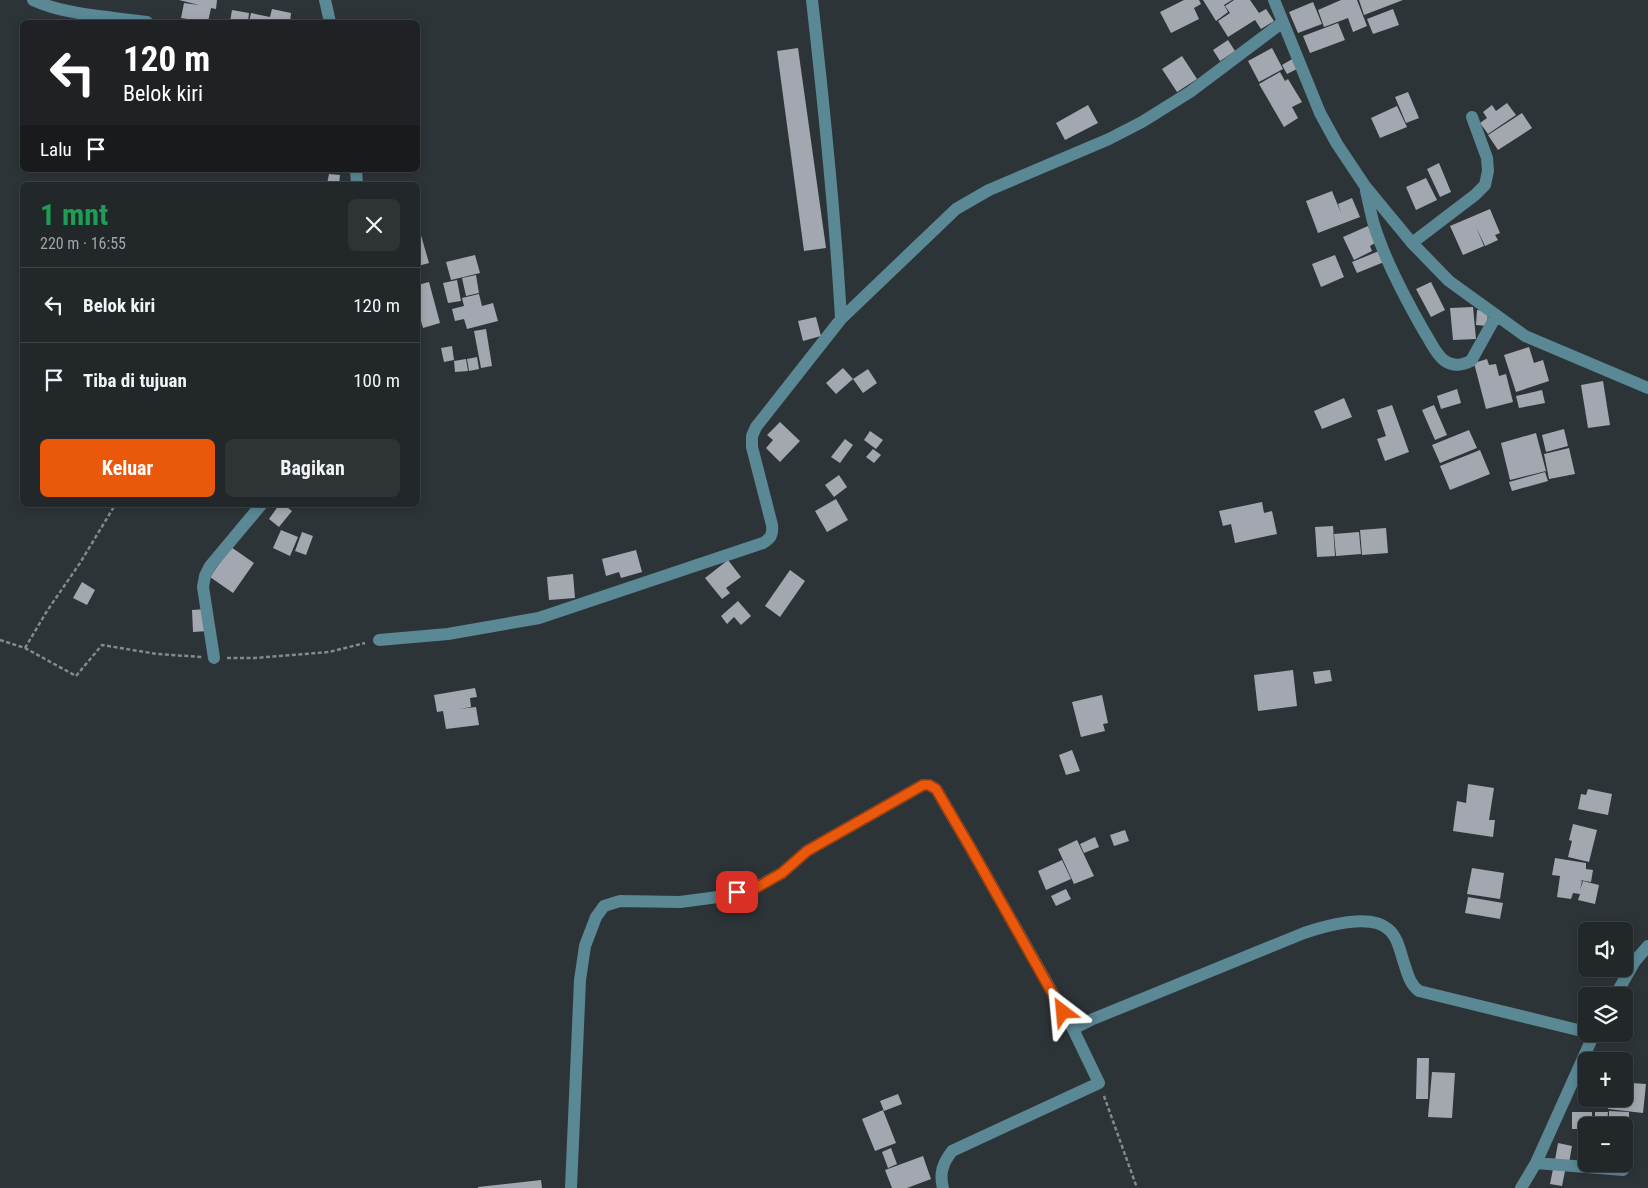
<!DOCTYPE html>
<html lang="id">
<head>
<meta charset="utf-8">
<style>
	:root { --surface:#22272a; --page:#2e3336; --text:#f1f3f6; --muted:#a2a5a8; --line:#3f4447; --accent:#ea580c }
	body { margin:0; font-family:"Roboto Condensed",sans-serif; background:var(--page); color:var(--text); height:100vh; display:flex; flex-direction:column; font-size:19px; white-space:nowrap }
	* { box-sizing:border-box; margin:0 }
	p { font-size:16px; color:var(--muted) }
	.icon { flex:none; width:28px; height:28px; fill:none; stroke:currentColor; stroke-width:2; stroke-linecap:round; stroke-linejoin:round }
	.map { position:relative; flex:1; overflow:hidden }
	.side { position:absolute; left:20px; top:182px; width:400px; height:325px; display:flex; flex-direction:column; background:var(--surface); border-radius:8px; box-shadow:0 2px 8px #0003,0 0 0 1px var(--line) }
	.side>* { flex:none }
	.guide { position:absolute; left:20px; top:20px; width:400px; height:152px; border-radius:8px; box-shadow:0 2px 8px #0003,0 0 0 1px var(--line); background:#202124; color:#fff; overflow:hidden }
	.tools { position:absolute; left:1578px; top:922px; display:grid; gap:10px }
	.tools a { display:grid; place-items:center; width:55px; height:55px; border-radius:8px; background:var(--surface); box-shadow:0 2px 8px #0003,0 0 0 1px var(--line); font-size:25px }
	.pin { position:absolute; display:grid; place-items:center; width:42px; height:42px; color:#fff; margin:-21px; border-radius:10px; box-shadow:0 2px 8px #0006 }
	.me { position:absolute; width:55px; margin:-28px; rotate:331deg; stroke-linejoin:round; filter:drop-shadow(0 0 4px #0008) }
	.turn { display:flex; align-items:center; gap:18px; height:105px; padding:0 20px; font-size:22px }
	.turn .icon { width:65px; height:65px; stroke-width:2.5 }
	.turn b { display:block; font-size:35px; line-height:42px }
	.then { display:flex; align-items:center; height:48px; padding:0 20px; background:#0003; gap:10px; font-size:19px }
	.round { display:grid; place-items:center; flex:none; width:52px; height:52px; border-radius:8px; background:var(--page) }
	.summary { display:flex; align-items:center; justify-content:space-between; height:85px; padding:0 20px }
	h1 { font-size:30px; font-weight:700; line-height:38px; color:#1e9e55 }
	.action { display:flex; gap:10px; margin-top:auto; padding:10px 20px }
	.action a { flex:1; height:58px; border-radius:8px; background:var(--accent); color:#fff; font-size:20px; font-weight:700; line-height:58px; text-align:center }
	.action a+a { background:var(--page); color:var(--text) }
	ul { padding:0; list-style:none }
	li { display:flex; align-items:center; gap:15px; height:75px; padding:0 20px; border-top:1px solid var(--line) }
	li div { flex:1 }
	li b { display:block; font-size:19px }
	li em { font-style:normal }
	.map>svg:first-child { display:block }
	.building { fill:#a3a8b0 }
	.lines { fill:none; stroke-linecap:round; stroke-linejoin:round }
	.path { stroke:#84898d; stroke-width:2.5; stroke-dasharray:4 2.5; stroke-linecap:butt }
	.minor { stroke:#5a8895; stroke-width:12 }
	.route-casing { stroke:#983908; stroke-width:12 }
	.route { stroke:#ea580c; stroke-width:9 }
</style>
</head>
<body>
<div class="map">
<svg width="1648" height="1188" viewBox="0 0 1648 1188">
	<rect width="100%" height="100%" fill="#2d3438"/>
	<path class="building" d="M 179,0 L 217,0 L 216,9 L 211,8 L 208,22 L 181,18 L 184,3 L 199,5 Z
		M 1184,0 L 1199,0 L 1201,4 L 1194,8 L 1199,19 L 1171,33 L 1160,12 Z
		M 1203,0 L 1232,0 L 1224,5 L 1228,12 L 1216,21 Z
		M 1234,0 L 1250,0 L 1259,13 L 1266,9 L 1274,21 L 1261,29 L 1255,20 L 1228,37 L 1218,21 L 1230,13 L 1225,6 Z
		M 1341,0 L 1357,0 L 1367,26 L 1353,32 L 1348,18 L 1324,27 L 1318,10 Z
		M 1359,0 L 1403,0 L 1364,15 Z
		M 1313,2 L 1322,24 L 1298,33 L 1289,12 Z
		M 272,9 L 291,13 L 290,22 L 249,22 L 251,13 L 270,17 Z
		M 1393,9 L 1399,25 L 1373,34 L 1367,19 Z
		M 232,10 L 249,13 L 248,22 L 230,22 Z
		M 1338,23 L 1345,40 L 1310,53 L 1303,36 Z
		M 1228,40 L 1235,51 L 1220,61 L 1213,50 Z
		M 798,48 L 826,248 L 804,251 L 777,51 Z
		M 1272,48 L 1283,69 L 1259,82 L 1248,61 Z
		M 1182,56 L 1197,79 L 1177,92 L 1162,69 Z
		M 1294,58 L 1299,68 L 1287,74 L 1282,65 Z
		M 1280,72 L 1285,81 L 1288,79 L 1302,102 L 1292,107 L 1298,118 L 1284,127 L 1259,84 Z
		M 1408,92 L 1419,118 L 1406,123 L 1395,97 Z
		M 1507,103 L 1516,115 L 1488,134 L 1480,123 L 1487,118 L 1483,112 L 1492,105 L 1496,111 Z
		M 1088,105 L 1098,123 L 1065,140 L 1056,123 Z
		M 1397,106 L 1407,127 L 1380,138 L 1371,118 Z
		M 1522,113 L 1532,128 L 1498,150 L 1488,135 Z
		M 1439,163 L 1451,192 L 1440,197 L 1427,169 Z
		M 329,174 L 340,175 L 339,185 L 327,184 Z
		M 1426,178 L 1437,200 L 1416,210 L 1406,187 Z
		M 1332,191 L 1341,213 L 1338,204 L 1352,198 L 1360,217 L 1318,233 L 1306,201 Z
		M 1490,209 L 1500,233 L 1495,235 L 1498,240 L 1485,246 L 1476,227 L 1484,246 L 1463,255 L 1450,226 Z
		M 418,225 L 429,263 L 418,266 Z
		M 1368,226 L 1375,243 L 1370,246 L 1372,251 L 1354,260 L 1343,237 Z
		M 1379,251 L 1384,262 L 1357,273 L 1352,262 Z
		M 475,255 L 480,273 L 451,280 L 446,262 Z
		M 1335,255 L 1344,277 L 1321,287 L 1312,264 Z
		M 476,275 L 479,293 L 466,296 L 462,278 Z
		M 457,280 L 461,301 L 448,303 L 443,283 Z
		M 429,282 L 440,323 L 423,328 L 418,310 L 418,285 Z
		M 1431,282 L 1445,310 L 1431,317 L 1416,289 Z
		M 479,294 L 482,306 L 493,303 L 498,321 L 467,329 L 464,319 L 455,321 L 452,309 L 464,306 L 462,298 Z
		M 1473,307 L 1476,339 L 1453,340 L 1450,308 Z
		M 1477,310 L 1488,311 L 1487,326 L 1476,325 Z
		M 816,317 L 821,336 L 803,341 L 798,321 Z
		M 486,329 L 492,366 L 481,368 L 474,331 Z
		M 452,346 L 454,360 L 444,362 L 441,348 Z
		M 1529,347 L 1534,363 L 1543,360 L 1549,381 L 1516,392 L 1504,355 Z
		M 477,357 L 479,369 L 469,371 L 467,359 Z
		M 466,359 L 468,371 L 455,372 L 454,361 Z
		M 1487,359 L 1489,365 L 1496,364 L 1499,376 L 1506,374 L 1513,402 L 1486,409 L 1474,363 Z
		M 843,368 L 853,379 L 836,394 L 826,383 Z
		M 868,369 L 877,383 L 863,393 L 853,379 Z
		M 1603,381 L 1610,425 L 1588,428 L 1581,385 Z
		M 1457,389 L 1461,403 L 1441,409 L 1437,396 Z
		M 1542,390 L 1545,403 L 1519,408 L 1516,396 Z
		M 1344,398 L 1352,417 L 1322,429 L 1314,411 Z
		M 1392,405 L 1409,452 L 1385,461 L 1377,439 L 1386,436 L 1377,410 Z
		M 1434,405 L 1447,435 L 1435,440 L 1422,410 Z
		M 780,422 L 800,441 L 780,462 L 766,448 L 773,440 L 767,435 Z
		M 1564,429 L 1568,446 L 1546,452 L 1542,435 Z
		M 1469,430 L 1477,448 L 1440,463 L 1432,445 Z
		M 870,431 L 883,440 L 876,449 L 864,440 Z
		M 1536,433 L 1546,471 L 1510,480 L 1501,443 Z
		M 845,439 L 853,445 L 840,463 L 831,457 Z
		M 1569,448 L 1575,474 L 1549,479 L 1544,454 Z
		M 873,449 L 881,455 L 874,463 L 866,457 Z
		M 1480,450 L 1490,474 L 1450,490 L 1440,466 Z
		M 1545,472 L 1548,481 L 1512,491 L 1509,482 Z
		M 839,475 L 847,487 L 834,497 L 825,485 Z
		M 836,499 L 848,520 L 827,532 L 815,511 Z
		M 1262,502 L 1264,513 L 1272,511 L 1277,534 L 1235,543 L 1231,524 L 1223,526 L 1219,511 Z
		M 279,505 L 284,505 L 292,511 L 279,527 L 269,519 Z
		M 1333,526 L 1335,556 L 1317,557 L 1315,527 Z
		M 1386,528 L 1388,553 L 1362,555 L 1360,530 Z
		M 281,530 L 298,537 L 290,556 L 273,548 Z
		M 302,532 L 313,536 L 306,555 L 295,551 Z
		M 1359,532 L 1361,554 L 1336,556 L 1334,534 Z
		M 231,547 L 254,563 L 233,593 L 210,577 Z
		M 636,550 L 642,572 L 621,578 L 619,572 L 606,576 L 602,559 Z
		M 728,560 L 741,577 L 726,588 L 730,593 L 722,599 L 705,578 Z
		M 790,570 L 805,581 L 780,617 L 765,606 Z
		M 573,574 L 575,598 L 549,600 L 547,577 Z
		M 82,582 L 95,590 L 87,605 L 73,598 Z
		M 738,601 L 751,616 L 741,625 L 734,617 L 727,624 L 721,616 Z
		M 206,609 L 208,631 L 193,632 L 192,610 Z
		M 1293,670 L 1297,706 L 1258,711 L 1254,675 Z
		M 1330,670 L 1332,681 L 1315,684 L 1313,672 Z
		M 475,688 L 477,697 L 470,698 L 471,707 L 459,709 L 476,707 L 479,725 L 446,729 L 443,711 L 437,712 L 434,695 Z
		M 1102,695 L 1108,723 L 1103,724 L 1105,731 L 1081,737 L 1072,702 Z
		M 1072,750 L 1080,771 L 1066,775 L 1059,755 Z
		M 1468,784 L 1494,788 L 1489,820 L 1495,820 L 1493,837 L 1453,831 L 1457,801 L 1466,803 Z
		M 1588,789 L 1612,794 L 1608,815 L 1578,809 L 1581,794 L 1586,795 Z
		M 1573,824 L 1597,830 L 1589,862 L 1568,857 L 1572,841 L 1569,840 Z
		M 1125,830 L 1129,841 L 1114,846 L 1110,835 Z
		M 1095,837 L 1099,847 L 1084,853 L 1080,844 Z
		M 1077,840 L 1094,876 L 1074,884 L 1058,849 Z
		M 1555,858 L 1586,863 L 1586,869 L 1593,870 L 1591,882 L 1580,880 L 1582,881 L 1580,890 L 1583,881 L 1599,885 L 1595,904 L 1578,900 L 1580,894 L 1573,893 L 1571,899 L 1557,897 L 1560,876 L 1552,875 Z
		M 1062,860 L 1071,879 L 1046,890 L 1038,871 Z
		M 1472,868 L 1504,873 L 1500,899 L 1467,894 Z
		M 1066,889 L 1071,899 L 1056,906 L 1051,896 Z
		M 1468,897 L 1503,903 L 1500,919 L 1465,913 Z
		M 1417,1058 L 1429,1058 L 1428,1099 L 1416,1099 Z
		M 1624,1066 L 1634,1067 L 1632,1083 L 1646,1084 L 1643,1113 L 1608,1109 L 1609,1099 L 1624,1099 Z
		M 1432,1072 L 1455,1073 L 1452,1118 L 1428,1117 Z
		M 898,1094 L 902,1104 L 884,1111 L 880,1101 Z
		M 883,1110 L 896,1143 L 875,1151 L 862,1119 Z
		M 1609,1111 L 1629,1112 L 1629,1127 L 1609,1126 Z
		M 1572,1112 L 1592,1112 L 1592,1126 L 1586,1126 L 1586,1129 L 1572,1129 Z
		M 1595,1112 L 1608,1112 L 1607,1125 L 1595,1125 Z
		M 1624,1129 L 1633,1129 L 1632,1143 L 1624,1142 Z
		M 1558,1143 L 1572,1146 L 1569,1163 L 1555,1160 Z
		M 891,1148 L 897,1164 L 888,1168 L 882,1152 Z
		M 923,1156 L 931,1179 L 907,1188 L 892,1188 L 885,1170 Z
		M 1553,1169 L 1565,1171 L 1562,1186 L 1550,1184 Z
		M 541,1180 L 542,1188 L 478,1188 L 478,1187 Z"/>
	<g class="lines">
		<path class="path" d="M 0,640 L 25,648 L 76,676 L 102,645 L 157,654 L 202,657
			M 25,648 L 47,611 L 80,563 L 115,505
			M 227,658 L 255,658 L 329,652 L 365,643
			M 1104,1096 L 1137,1188"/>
		<path class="minor" d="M 33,0 C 65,15 112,17 147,22
			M 325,0 L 330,22
			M 812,0 C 824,106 835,212 841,319
			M 1274,0 L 1320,113 L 1337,144 L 1365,186 L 1412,243 L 1449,281 L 1525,336 L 1648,388
			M 356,170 L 357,185
			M 1366,191 C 1369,203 1371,216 1375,228 C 1387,265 1406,300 1425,333 C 1431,342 1436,355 1445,361 C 1454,367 1462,365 1471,361 L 1496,316
			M 1412,243 L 1475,195 L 1485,185 L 1488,171 L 1487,158 L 1472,117
			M 379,640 L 448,634 L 539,618 L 763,543 C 771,538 773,535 772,525 L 752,447 L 752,436 L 756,427 L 841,319 L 956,209 L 989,190 L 1109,139 L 1142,122 L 1190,92 L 1283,22
			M 214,658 L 203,587 L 205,576 L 210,566 L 261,505
			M 1615,996 L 1635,961 L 1648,946
			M 1536,1163 L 1623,1170
			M 571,1188 L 580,980 L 585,946 L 596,917 L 604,906 L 620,901 L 680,902 L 718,897 L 757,887 L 782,873 L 807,851 L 923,785 L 929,785 L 936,789 L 970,847 L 1073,1029
			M 943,1188 C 939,1173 943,1163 952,1151 L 1099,1083 L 1073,1029 L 1093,1019 L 1304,933 C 1325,926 1370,913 1388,929 C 1397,936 1400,950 1403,960 C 1407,971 1409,984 1419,991 L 1586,1032
			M 1521,1188 L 1536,1163 L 1594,1034"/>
	</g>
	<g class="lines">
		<defs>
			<path id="route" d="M 737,892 L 756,888 L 782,873 L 807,851 L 923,785 L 929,785 L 936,789 L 970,847 L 1063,1012"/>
		</defs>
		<use href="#route" class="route-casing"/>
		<use href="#route" class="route"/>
	</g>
</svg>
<div class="tools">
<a><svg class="icon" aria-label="sound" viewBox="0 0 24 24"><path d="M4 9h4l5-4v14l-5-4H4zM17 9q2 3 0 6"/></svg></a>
<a><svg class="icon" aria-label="layers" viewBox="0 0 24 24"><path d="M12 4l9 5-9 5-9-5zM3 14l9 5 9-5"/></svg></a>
<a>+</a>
<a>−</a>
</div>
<div class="pin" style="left:737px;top:892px;background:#d93025"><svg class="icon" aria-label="arrive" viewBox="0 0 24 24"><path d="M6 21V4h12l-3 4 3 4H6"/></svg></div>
<svg class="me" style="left:1063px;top:1012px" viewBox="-20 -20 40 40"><path d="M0-17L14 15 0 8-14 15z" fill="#ea580c" stroke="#fff" stroke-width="4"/></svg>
<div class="guide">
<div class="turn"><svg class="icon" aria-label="left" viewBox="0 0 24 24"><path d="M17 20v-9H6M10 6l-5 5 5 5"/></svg><div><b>120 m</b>Belok kiri</div></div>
<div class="then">Lalu<svg class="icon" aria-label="arrive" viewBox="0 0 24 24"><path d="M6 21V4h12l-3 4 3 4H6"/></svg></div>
</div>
<section class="side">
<div class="summary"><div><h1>1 mnt</h1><p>220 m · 16:55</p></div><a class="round"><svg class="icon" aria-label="close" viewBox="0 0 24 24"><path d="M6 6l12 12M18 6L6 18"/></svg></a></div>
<ul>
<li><svg class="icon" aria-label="left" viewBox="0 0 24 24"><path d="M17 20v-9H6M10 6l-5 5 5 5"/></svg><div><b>Belok kiri</b></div><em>120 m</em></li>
<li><svg class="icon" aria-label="arrive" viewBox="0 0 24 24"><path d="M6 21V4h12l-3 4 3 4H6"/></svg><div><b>Tiba di tujuan</b></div><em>100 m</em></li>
</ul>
<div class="action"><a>Keluar</a><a>Bagikan</a></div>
</section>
</div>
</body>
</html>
